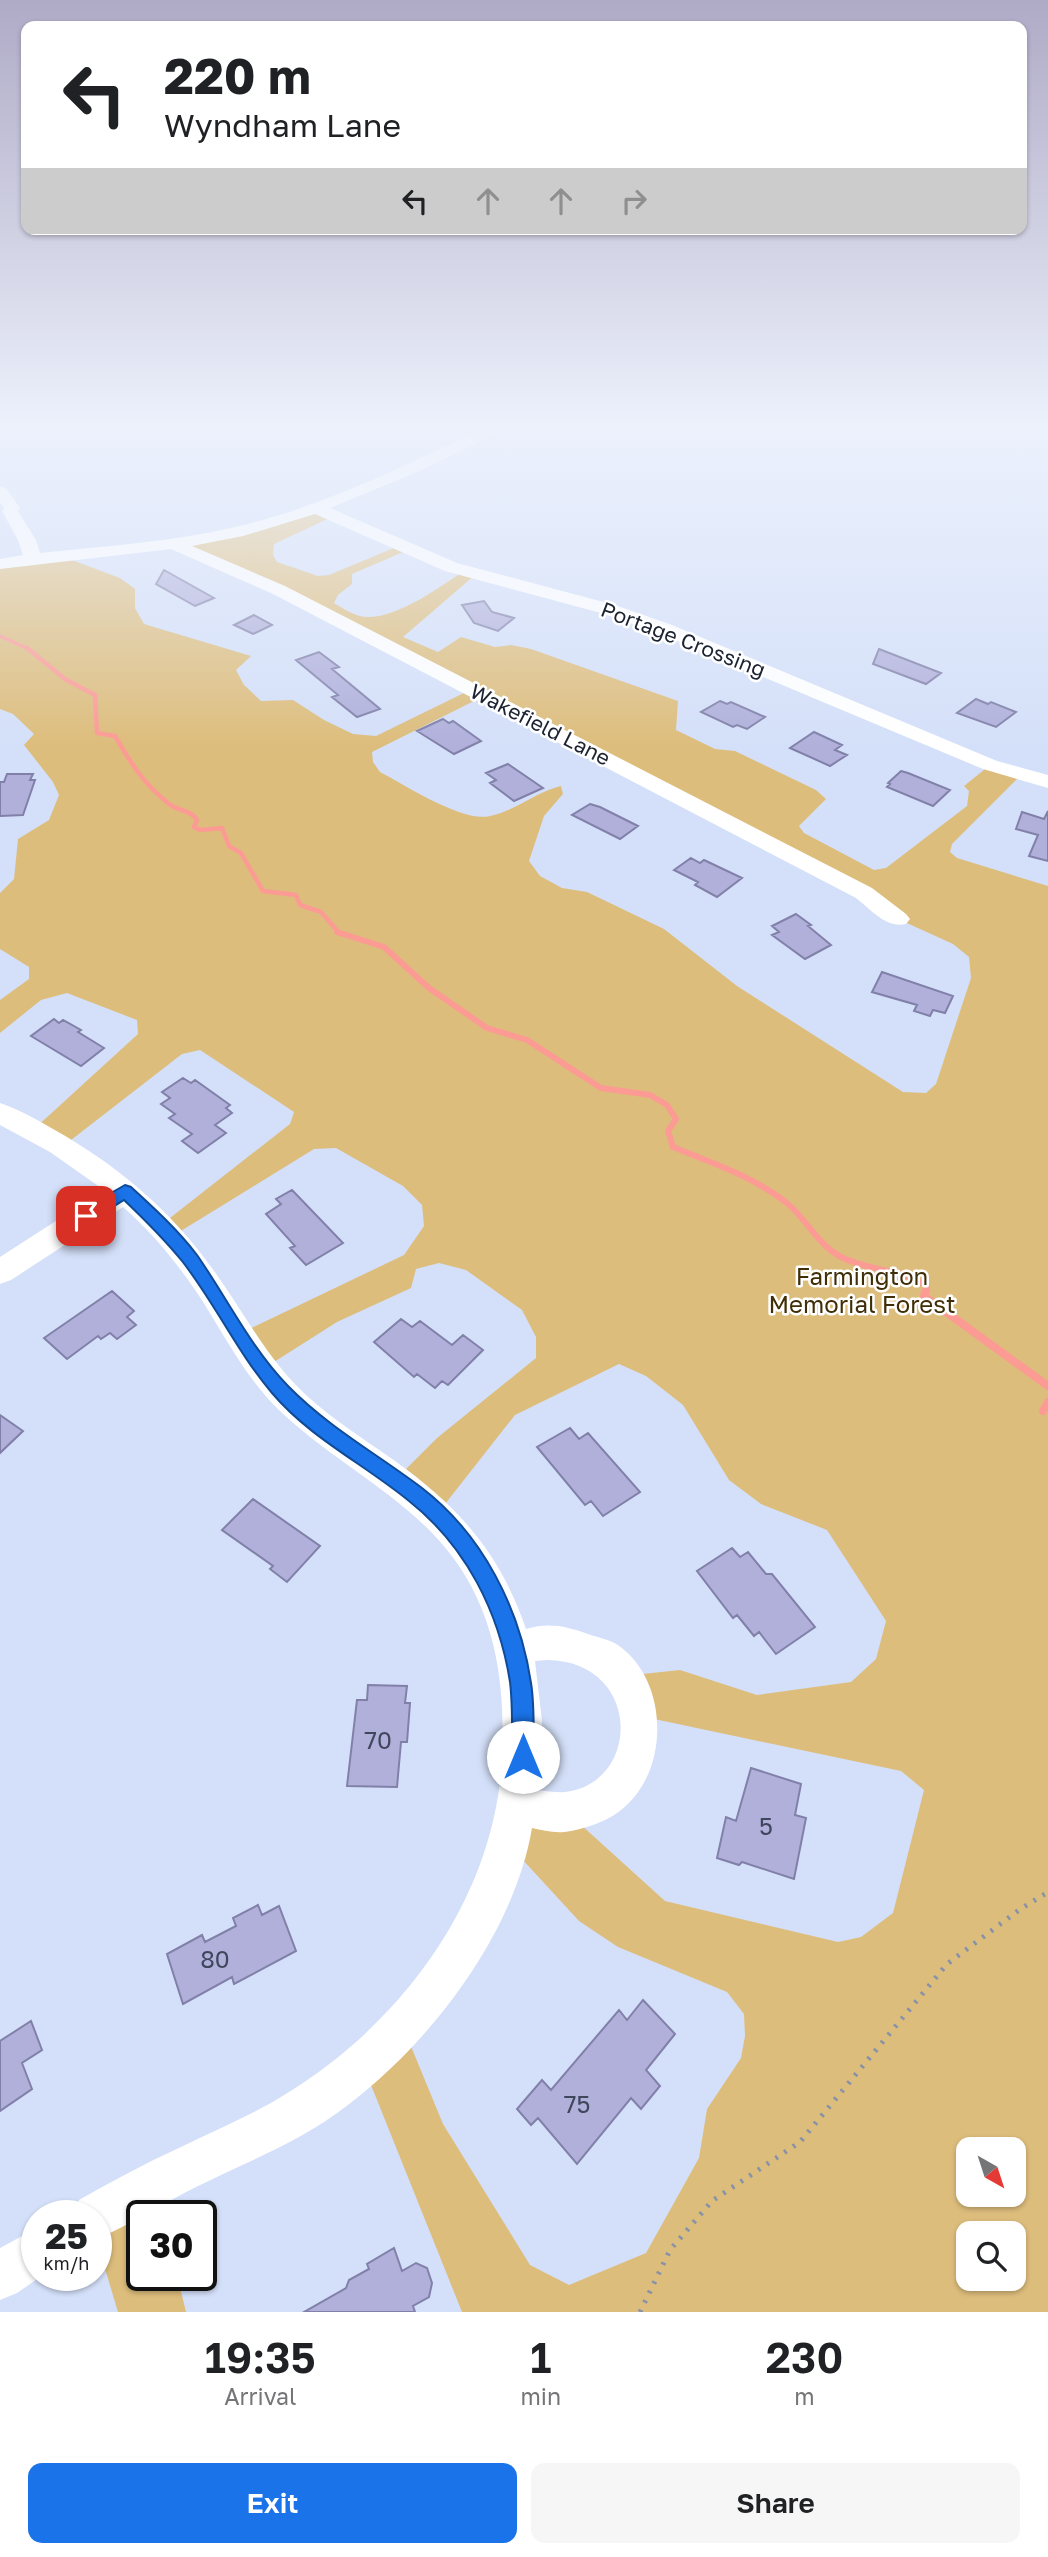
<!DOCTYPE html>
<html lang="en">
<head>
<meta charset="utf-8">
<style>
	:root { --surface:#fff; --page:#f6f6f6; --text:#202124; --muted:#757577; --accent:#1a73e8 }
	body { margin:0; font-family:"Golos Text",sans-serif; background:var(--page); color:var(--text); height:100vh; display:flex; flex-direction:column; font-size:26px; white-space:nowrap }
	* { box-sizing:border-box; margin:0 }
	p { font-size:23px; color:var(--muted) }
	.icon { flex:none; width:38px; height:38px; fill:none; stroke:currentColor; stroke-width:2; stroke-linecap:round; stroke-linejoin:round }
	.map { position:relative; height:2312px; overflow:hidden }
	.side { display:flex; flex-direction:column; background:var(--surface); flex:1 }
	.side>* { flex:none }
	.top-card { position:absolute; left:21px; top:21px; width:1006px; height:214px; border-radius:14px; box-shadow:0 2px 5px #0004; background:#fff; color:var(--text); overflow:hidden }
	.needle { width:46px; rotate:141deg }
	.controls { position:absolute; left:956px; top:2137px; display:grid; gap:14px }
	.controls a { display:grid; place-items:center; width:70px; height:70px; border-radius:14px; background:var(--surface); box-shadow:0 2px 5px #0004; font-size:35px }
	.speed { position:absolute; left:21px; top:2200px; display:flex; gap:14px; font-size:35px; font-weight:700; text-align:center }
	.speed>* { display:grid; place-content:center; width:91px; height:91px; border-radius:50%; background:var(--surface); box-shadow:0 2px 5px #0004; line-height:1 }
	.speed small { font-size:18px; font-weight:400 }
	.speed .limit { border:4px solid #111; border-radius:10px; background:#fff; color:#111 }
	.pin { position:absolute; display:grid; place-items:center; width:60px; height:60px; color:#fff; margin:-30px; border-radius:14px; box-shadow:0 4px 10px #0006 }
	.me { position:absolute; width:77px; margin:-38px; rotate:0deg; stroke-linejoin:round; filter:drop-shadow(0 0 5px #0008) }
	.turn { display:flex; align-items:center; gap:24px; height:147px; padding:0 28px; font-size:32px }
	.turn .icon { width:91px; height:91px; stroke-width:2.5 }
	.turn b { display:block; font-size:49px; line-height:60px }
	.lanes { display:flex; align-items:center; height:66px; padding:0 28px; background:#0003; justify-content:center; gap:35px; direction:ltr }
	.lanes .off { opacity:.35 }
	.eta { display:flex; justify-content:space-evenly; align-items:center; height:119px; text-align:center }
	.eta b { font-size:42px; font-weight:600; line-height:49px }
	.cta { display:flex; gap:14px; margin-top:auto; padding:14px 28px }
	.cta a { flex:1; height:80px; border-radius:14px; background:var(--accent); color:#fff; font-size:28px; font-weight:600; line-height:80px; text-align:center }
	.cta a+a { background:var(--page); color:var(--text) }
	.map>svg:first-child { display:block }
	.green { fill:#ddbd7c; fill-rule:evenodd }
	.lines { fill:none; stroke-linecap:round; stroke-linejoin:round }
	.stream-far3 { stroke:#fb9b94; stroke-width:3.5 }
	.stream-far2 { stroke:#fb9b94; stroke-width:4.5 }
	.stream-far1 { stroke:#fb9b94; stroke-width:6 }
	.stream { stroke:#fb9b94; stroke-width:8 }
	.building { fill:#b0b0db; stroke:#8080a9; stroke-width:2 }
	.path { stroke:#8892a7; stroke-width:5; stroke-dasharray:2.5 8; stroke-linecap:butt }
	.minor { fill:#fff; fill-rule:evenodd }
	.route { fill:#1a73e8; stroke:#114b97; stroke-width:2 }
	.labels { text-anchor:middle; stroke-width:5; stroke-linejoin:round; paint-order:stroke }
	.far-street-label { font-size:21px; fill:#1b2231; stroke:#fff }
	.park-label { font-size:24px; fill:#3f2e06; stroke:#fff }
	.near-number-label { font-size:24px; fill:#40465c }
</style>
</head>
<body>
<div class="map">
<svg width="1048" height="2312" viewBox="0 0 1048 2312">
	<rect width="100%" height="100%" fill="#d4e0f9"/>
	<path class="green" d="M 316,508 L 334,516 L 274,544 L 273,555 L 277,562 L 318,576 L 329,575 L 401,545 L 410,549 L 352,574 L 352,584 L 338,595 L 334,603 C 344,609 357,618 370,617 C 400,616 440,587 464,571 L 475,575 L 403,637 L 438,652 L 461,637 L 495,647 L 511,645 L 531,649 L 678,701 L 676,730 L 715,749 L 735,751 L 816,790 L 826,799 L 799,826 L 804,833 L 874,870 L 886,868 L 967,806 L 969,791 L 964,786 L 990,765 L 1021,775 L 952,844 L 950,852 L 957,858 L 1048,886 L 1048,2312 L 462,2312 L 363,2065 L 403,2027 L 443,2124 L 530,2265 L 569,2285 L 646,2253 L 699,2158 L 707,2109 L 741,2058 L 745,2036 L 744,2014 L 727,1992 L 618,1947 L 579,1921 L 510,1846 L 518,1807 L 569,1814 L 665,1901 L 838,1942 L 861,1937 L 893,1913 L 924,1790 L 901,1771 L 640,1716 L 624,1676 L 680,1670 L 757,1695 L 851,1682 L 876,1659 L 886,1621 L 827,1530 L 761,1504 L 729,1480 L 683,1405 L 646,1376 L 619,1364 L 515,1415 L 438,1513 L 395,1480 L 437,1438 L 536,1358 L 536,1337 L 522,1310 L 466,1270 L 439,1263 L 416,1269 L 411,1288 L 337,1322 L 263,1369 L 239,1334 L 404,1255 L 424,1226 L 422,1205 L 403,1186 L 336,1148 L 314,1149 L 171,1237 L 161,1225 L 290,1124 L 294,1112 L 200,1050 L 182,1054 L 62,1147 L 33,1130 L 138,1034 L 137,1020 L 67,993 L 41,1000 L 0,1033 L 0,1000 L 29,979 L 29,967 L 0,949 L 0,893 L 14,879 L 18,839 L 49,820 L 59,795 L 53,782 L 24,745 L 34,734 L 13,714 L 0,709 L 0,564 L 61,556 L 120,578 L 135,589 L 135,608 L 144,624 L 251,656 L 236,670 L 244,685 L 261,701 L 293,700 L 324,720 L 353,734 L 376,736 L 470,690 L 175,545 ZM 484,696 L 898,919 L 953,944 L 969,957 L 971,978 L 936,1084 L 926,1093 L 903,1092 L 737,986 L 664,929 L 587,892 L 562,888 L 540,876 L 529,861 L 544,816 L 563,794 L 561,786 C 536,792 515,811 490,816 C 463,823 405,785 380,772 L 373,762 L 372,752 ZM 968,2149 L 1013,2149 L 1013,2194 L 968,2194 ZM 968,2233 L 1013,2233 L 1013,2278 L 968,2278 Z
		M 154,2184 L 162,2215 L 142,2216 L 142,2275 L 177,2275 L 186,2312 L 118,2312 L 96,2239 L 96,2216 Z"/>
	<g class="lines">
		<path class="stream-far3" d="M 0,636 L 29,649"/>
		<path class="stream-far2" d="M 27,648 L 65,679 L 95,695 L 97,733 L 115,736 C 132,765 143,783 169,804 C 178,811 191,810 197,820 L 194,827 L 200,830 L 222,828 L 229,846 L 241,853 L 263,891 L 296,895 L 300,905 L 321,912 L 340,934"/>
		<path class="stream-far1" d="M 337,932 L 384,947 L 429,988 L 487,1028 L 527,1040 L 601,1088 L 650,1095 L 667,1105 L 676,1119 L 668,1131 L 673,1147 C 712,1163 755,1177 788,1204 C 807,1220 818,1245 841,1257 C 869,1271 900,1269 927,1286 L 925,1292"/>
		<path class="stream" d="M 926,1290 L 924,1296 L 1048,1386
			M 1043,1411 L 1048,1402"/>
	</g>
	<path class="building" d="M 164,570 L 214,598 L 195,606 L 156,584 Z
		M 484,601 L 492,612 L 514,618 L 498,631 L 474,623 L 462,605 Z
		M 254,615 L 272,625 L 253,634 L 234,625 Z
		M 879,649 L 941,673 L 926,684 L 873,664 Z
		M 319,652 L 339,667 L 332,669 L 380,709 L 357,717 L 332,697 L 338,695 L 296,660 Z
		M 976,699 L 988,704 L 991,702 L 1016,712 L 996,727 L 957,713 Z
		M 720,701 L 727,704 L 731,702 L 765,717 L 747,729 L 737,725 L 733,727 L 701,712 Z
		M 443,719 L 449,723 L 453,721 L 481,741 L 454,754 L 417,731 Z
		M 814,732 L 842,745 L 835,750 L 847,755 L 830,766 L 790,748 Z
		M 508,764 L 543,788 L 514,801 L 490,783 L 496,780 L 486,773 Z
		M 901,771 L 908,773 L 950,790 L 933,806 L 887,787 L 890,784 L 888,783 Z
		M 7,774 L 33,774 L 30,780 L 35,780 L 23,815 L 0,816 L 0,782 L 4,782 Z
		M 590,804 L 600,807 L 638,826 L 620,839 L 572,815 Z
		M 1048,811 L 1048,861 L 1029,856 L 1038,835 L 1016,829 L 1022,812 L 1044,819 Z
		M 691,858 L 700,863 L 704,860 L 742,878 L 717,897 L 695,885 L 698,882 L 674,870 Z
		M 796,914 L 811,925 L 808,926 L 831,945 L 805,959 L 772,935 L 779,932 L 772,926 Z
		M 882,972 L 953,996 L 945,1013 L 933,1010 L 930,1016 L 914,1011 L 917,1005 L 872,992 Z
		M 54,1019 L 59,1023 L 63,1020 L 81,1030 L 78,1032 L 104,1048 L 81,1066 L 31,1036 Z
		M 183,1078 L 191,1083 L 195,1080 L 230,1105 L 226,1108 L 232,1113 L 215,1125 L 226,1133 L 198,1153 L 182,1141 L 192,1134 L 169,1118 L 175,1114 L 161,1104 L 170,1098 L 162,1092 Z
		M 292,1190 L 343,1243 L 306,1265 L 290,1248 L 295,1246 L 266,1214 L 281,1204 L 276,1199 Z
		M 112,1291 L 134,1311 L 127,1317 L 136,1325 L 117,1339 L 110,1333 L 101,1339 L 98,1336 L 67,1359 L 44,1338 Z
		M 401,1319 L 412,1327 L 420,1321 L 452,1345 L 463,1335 L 483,1350 L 448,1385 L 442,1381 L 435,1388 L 417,1374 L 414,1377 L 374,1342 Z
		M 0,1415 L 23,1431 L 0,1453 Z
		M 570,1428 L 579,1439 L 588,1433 L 640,1492 L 603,1516 L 591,1501 L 585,1505 L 537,1447 Z
		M 253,1499 L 320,1546 L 287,1582 L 270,1569 L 273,1566 L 222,1530 Z
		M 732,1548 L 740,1557 L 748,1552 L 766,1574 L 772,1574 L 815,1627 L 776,1654 L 759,1632 L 754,1636 L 737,1615 L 733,1618 L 697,1571 Z
		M 368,1685 L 407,1686 L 405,1703 L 410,1703 L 407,1742 L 401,1742 L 397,1787 L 347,1786 L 357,1700 L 367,1700 Z
		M 751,1768 L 801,1784 L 795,1815 L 806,1818 L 794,1879 L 742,1862 L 739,1865 L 717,1858 L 726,1817 L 736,1821 Z
		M 258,1905 L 262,1915 L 279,1906 L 296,1951 L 234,1984 L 232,1977 L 183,2004 L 167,1954 L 202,1935 L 205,1942 L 236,1926 L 233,1918 Z
		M 643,2000 L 675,2034 L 646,2070 L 660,2086 L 641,2109 L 631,2098 L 577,2164 L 538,2118 L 531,2125 L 517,2109 L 542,2080 L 551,2090 L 619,2010 L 627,2020 Z
		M 31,2021 L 42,2050 L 22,2063 L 32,2089 L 0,2111 L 0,2041 Z
		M 394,2248 L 402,2271 L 416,2263 L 427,2268 L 432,2283 L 429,2297 L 413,2306 L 415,2312 L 304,2312 L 346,2288 L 349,2280 L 369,2269 L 367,2264 Z"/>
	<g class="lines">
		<path class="path" d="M 640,2312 L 670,2250 L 712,2201 L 800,2142 L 947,1964 L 1019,1910 L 1048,1892"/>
		<path class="minor" d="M 496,423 L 517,423 L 415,473 L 330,508 L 457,563 L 615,605 L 672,625 L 997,761 L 1048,775 L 1048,788 L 983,769 L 658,633 L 601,613 L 445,571 L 315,514 L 243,536 L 192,546 L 285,586 L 872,888 L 906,914 L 910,919 L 906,924 C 887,929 870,909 856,898 L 273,594 L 171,549 L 0,569 L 0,559 L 23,555 L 18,540 L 2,511 L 4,508 L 0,503 L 0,486 L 6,488 L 20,508 L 18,511 L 36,540 L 40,553 C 105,546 171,542 235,527 C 327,506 411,462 496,423 Z
			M 0,1103 C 18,1109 36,1119 53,1129 C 117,1165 171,1210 214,1271 C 241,1308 262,1349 294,1383 C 323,1414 360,1436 395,1461 C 459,1507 500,1553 526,1629 C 548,1622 567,1626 588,1634 C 597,1637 610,1640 618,1645 C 672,1683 670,1780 614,1815 C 602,1823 577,1831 564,1832 C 553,1833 542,1830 532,1828 C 513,1941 418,2060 324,2122 C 284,2148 238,2166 196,2187 C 162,2204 131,2225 96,2239 L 96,2216 L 72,2216 L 79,2200 C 112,2181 146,2163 181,2147 C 217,2129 255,2114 289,2092 C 405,2020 496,1895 502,1757 C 505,1691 498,1626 461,1569 C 415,1498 332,1464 274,1405 C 246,1376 226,1339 205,1305 C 182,1269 155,1235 123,1207 L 11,1280 L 0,1284 L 0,1257 L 104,1190 L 50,1152 L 0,1125 ZM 547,1660 C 642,1661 642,1783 565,1792 C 557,1793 547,1791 538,1790 L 542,1721 L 535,1661 Z
			M 37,2228 L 37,2275 L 43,2275 L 17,2293 L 0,2300 L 0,2248 Z"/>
	</g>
	<linearGradient id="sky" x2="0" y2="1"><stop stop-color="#afaac6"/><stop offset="0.57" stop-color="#ecf1fc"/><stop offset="1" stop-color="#ecf1fc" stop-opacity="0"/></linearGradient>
	<rect width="1048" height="747" fill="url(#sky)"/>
	<path class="route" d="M 125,1185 L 131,1187 C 154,1208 178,1230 197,1255 C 227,1298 251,1348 288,1386 C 328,1427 377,1454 422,1488 C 483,1535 520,1609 531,1683 C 535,1707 533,1733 534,1757 L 531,1765 L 523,1768 L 516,1765 L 512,1757 C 512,1732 513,1707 510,1682 C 499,1612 466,1546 409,1501 C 364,1464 310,1438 272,1393 C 237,1352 215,1303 182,1261 C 164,1239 144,1219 124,1200 L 92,1220 L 80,1220 L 77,1216 L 80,1211 Z"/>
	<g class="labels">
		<g class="far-street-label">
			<text transform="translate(683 640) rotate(21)" y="7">Portage Crossing</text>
			<text transform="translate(540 725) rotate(27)" y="7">Wakefield Lane</text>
		</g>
		<g class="park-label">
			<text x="862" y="1285">Farmington<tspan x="862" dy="28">Memorial Forest</tspan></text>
		</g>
		<g class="near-number-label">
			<text x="378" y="1749">70</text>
			<text x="766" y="1835">5</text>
			<text x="215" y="1968">80</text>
			<text x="577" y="2113">75</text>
		</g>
	</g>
</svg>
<div class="controls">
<a><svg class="needle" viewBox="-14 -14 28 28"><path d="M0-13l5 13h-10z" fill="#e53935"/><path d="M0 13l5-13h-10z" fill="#757577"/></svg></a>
<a><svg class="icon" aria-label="search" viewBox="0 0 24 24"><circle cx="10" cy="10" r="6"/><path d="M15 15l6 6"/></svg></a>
</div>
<div class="speed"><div>25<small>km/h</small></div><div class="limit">30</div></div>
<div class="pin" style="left:86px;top:1216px;background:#d93025"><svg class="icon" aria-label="arrive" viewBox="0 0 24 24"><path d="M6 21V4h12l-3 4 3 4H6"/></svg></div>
<svg class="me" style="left:523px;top:1757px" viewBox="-20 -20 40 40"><circle r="19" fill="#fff"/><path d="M0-13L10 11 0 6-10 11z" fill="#1a73e8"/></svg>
<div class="top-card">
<div class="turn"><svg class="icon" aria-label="left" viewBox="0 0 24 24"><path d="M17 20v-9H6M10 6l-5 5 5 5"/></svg><div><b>220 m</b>Wyndham Lane</div></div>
<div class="lanes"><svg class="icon" aria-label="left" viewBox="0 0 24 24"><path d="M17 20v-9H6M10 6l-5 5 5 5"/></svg><svg class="icon off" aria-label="ahead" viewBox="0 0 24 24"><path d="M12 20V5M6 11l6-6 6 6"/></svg><svg class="icon off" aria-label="ahead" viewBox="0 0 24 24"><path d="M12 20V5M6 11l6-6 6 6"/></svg><svg class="icon off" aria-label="right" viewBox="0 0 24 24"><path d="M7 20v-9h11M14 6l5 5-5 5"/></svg></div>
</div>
</div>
<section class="side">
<div class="eta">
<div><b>19:35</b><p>Arrival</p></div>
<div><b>1</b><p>min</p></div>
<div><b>230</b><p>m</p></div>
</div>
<div class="cta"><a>Exit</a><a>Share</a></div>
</section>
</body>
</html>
